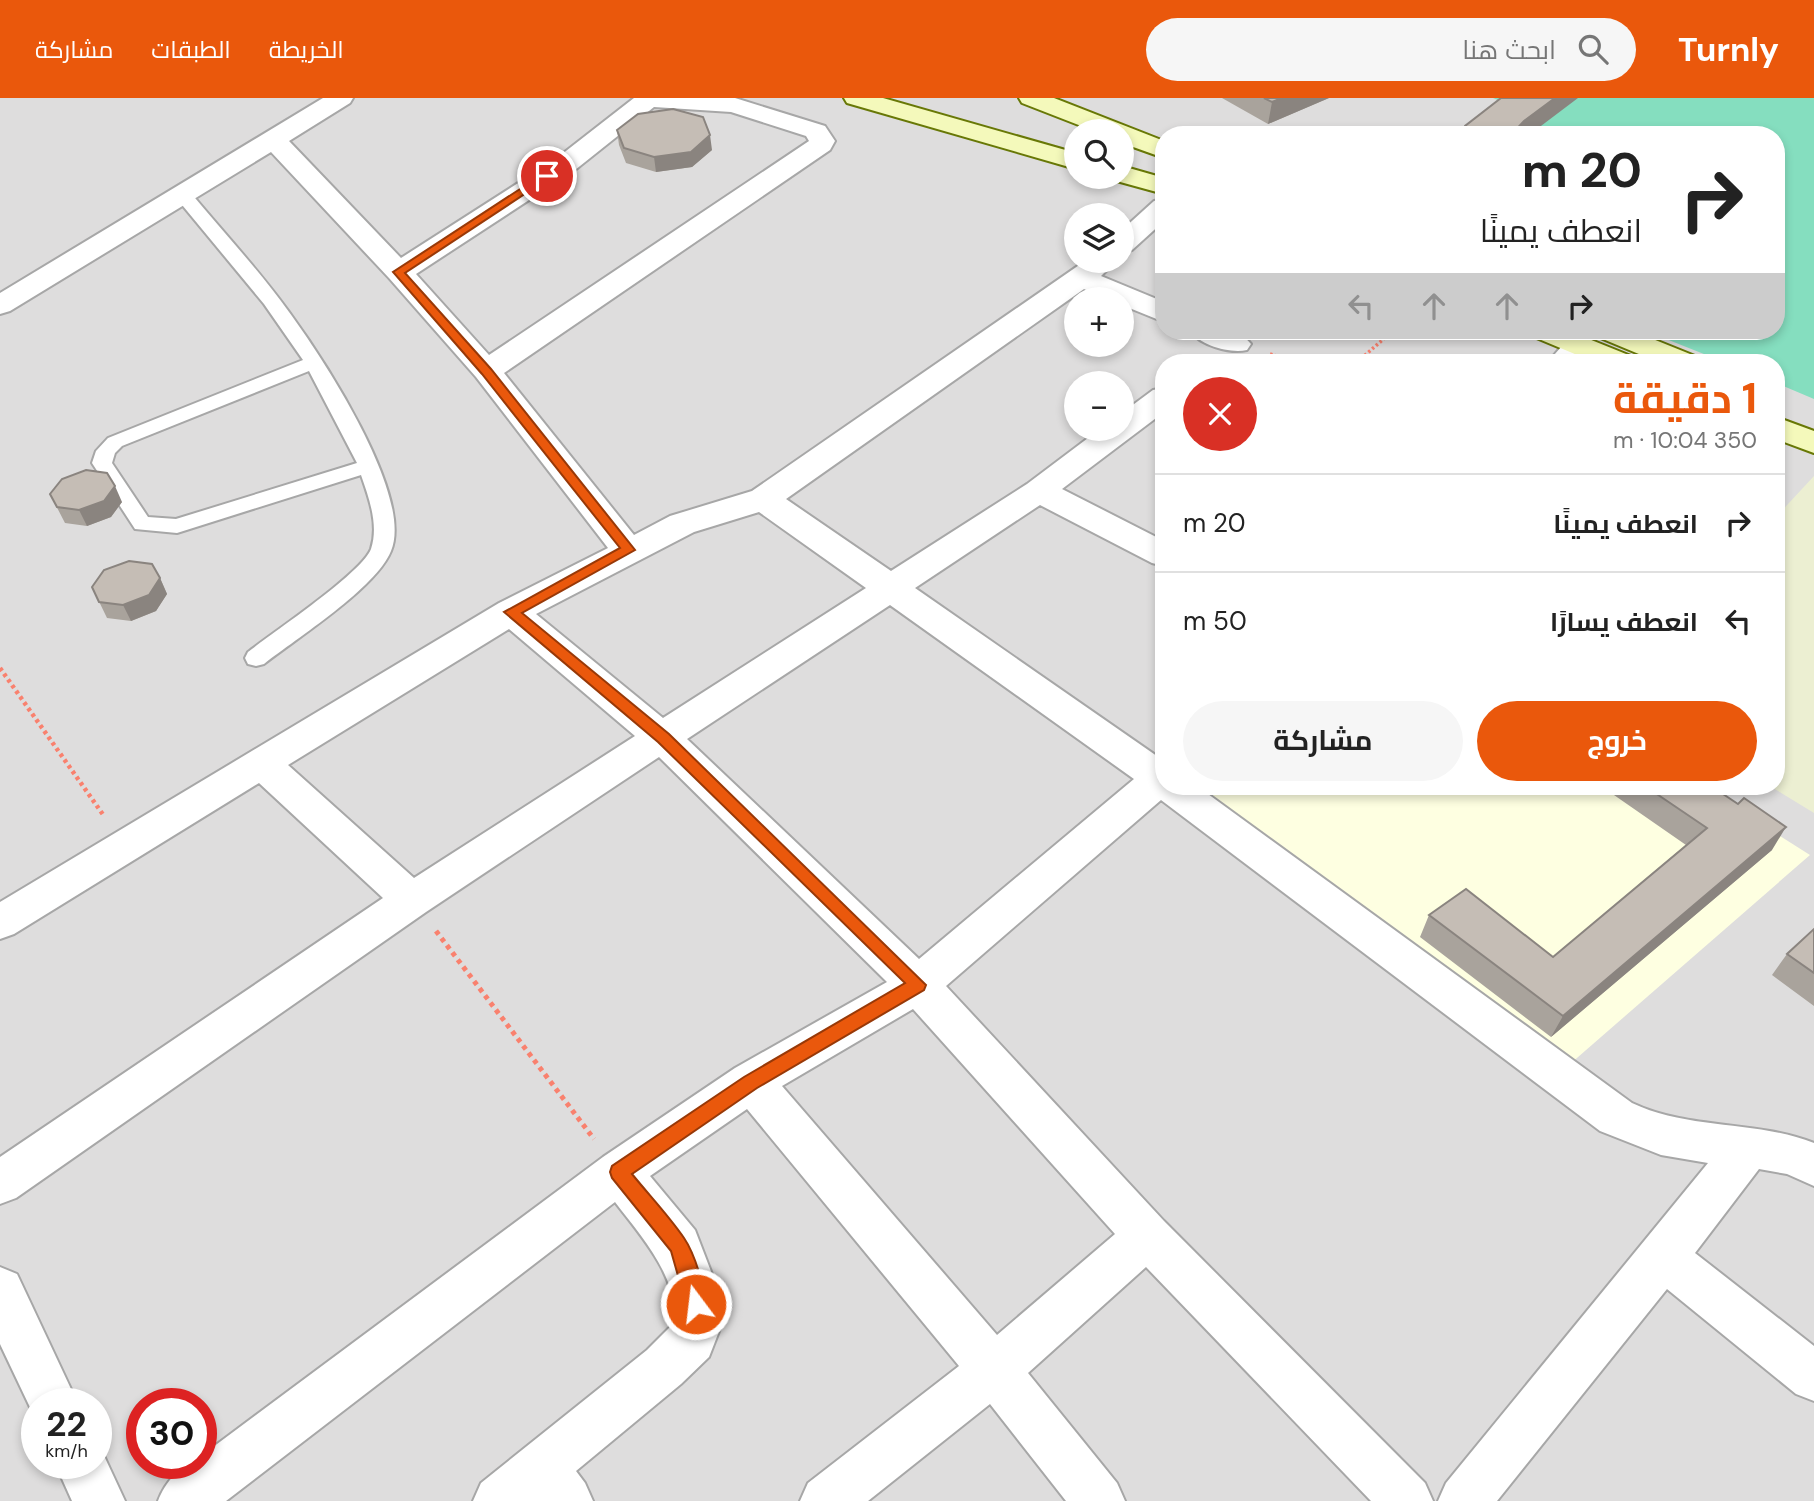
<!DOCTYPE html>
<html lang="ar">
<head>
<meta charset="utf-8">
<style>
	:root { --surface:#fff; --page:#f6f6f6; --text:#222; --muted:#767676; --line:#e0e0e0; --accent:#ea580c }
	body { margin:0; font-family:"DM Sans",Cairo,sans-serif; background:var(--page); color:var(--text); direction:rtl; height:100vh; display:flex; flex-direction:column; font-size:26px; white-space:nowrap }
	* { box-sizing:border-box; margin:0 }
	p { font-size:23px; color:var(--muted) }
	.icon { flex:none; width:38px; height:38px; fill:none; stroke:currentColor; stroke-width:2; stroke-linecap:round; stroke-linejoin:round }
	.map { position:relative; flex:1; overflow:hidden; direction:ltr }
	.sheet { position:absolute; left:1155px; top:256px; width:630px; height:441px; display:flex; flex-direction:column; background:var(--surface); border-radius:28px; box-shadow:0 4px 10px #0003; direction:rtl }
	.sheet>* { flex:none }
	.top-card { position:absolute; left:1155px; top:28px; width:630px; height:214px; border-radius:28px; box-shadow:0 4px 10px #0003; direction:rtl; background:#fff; color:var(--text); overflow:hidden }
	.buttons { position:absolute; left:1064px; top:21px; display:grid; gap:14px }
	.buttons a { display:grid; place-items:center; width:70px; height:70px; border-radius:50%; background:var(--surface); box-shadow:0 4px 10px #0003; font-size:35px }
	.speed { position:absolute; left:21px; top:1290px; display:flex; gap:14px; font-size:35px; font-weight:700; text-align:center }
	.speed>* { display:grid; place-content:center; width:91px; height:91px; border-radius:50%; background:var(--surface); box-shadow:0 4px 10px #0003; line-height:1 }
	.speed small { font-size:18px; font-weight:400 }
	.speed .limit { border:10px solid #d22; background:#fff; color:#111 }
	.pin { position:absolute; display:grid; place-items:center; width:60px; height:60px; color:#fff; margin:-30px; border:4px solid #fff; border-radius:50%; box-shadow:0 2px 7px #0007 }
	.me { position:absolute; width:77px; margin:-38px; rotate:345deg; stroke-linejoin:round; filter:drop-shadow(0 0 5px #0008) }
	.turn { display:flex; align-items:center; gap:24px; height:147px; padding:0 28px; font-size:32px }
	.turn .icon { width:91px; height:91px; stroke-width:2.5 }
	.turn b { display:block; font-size:49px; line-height:60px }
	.lanes { display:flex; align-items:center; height:66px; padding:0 28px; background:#0003; justify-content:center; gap:35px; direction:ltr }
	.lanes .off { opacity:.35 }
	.round { display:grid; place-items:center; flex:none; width:74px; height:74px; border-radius:37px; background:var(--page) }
	.head { display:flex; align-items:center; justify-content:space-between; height:119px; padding:0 28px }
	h1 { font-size:42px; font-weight:700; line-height:52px; color:var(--accent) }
	.button { display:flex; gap:14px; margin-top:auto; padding:14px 28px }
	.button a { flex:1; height:80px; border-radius:42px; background:var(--accent); color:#fff; font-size:28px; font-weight:700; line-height:80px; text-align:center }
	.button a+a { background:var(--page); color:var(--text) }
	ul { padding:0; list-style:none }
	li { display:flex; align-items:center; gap:21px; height:98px; padding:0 28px; border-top:2px solid var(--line) }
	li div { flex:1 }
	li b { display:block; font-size:26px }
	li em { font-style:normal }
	header { display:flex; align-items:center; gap:42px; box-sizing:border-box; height:98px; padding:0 35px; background:var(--accent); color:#fff }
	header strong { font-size:33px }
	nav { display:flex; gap:38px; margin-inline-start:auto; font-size:24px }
	.search { width:490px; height:63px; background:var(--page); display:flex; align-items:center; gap:18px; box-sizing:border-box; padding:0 24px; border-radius:38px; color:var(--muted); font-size:26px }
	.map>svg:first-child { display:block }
	.residential { fill:#dedddd; fill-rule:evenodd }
	.education { fill:#feffe1 }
	.farmland { fill:#ecefd2 }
	.pitch { fill:#85debf }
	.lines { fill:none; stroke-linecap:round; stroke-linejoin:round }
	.lane-casing { stroke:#a7a7a7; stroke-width:4 }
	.street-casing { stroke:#a7a7a7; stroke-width:4 }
	.secondary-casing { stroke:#687806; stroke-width:4 }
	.path-far2 { stroke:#f9816e; stroke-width:3.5; stroke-dasharray:2.5 2.5; stroke-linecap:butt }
	.path-far1 { stroke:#f9816e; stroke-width:4.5; stroke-dasharray:3.5 3.5; stroke-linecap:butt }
	.path { stroke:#f9816e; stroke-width:5; stroke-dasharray:4.5 4.5; stroke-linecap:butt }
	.lane { fill:#fff; fill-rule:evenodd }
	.street { fill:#fff; fill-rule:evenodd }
	.secondary { fill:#f4f9bb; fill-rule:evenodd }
	.wall { fill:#a9a39c }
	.shaded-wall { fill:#8a847f }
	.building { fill:#c5bdb5; stroke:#8a847f; stroke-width:2 }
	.route { fill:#ea580c; stroke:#983908; stroke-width:2 }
</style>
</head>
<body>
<header>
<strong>Turnly</strong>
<div class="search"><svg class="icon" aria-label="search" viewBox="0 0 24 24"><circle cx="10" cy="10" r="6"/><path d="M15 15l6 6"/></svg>ابحث هنا</div>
<nav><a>الخريطة</a><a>الطبقات</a><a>مشاركة</a></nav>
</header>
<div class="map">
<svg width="1814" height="1403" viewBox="0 0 1814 1403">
	<rect width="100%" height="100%" fill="#f0ede6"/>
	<path class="residential" d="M 0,0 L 1814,0 L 1814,1403 L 0,1403 ZM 1076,33 L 1122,33 L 1122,79 L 1076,79 ZM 1164,37 L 1776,37 L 1776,233 L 1164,233 ZM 1076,117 L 1122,117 L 1122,163 L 1076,163 ZM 1076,201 L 1122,201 L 1122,247 L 1076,247 ZM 1164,264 L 1776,264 L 1776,688 L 1164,688 ZM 1076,285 L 1122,285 L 1122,331 L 1076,331 ZM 37,1306 L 96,1306 L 96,1365 L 37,1365 ZM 142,1306 L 201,1306 L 201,1365 L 142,1365 Z"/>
	<path class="education" d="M 1197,688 L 1701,688 L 1810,757 L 1562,973 Z"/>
	<path class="farmland" d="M 1814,378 L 1814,715 L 1770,688 L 1776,688 L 1776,419 Z"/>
	<path class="pitch" d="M 1493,0 L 1814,0 L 1814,301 L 1776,285 L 1776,264 L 1724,264 L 1646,233 L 1776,233 L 1776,37 L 1476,37 L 1512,8 Z"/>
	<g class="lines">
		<defs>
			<path id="lane" d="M 184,93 L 190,94 C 223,134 259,172 289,214 C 322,259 414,398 391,453 C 376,490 297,540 264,566 L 256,568 L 248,566 L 245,560 L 248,554 C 272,535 362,475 371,451 C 379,427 369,400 361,377 L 177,435 L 135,431 L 92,365 L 96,353 L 108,340 L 303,262 L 264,206 L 178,102 L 175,98 L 178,94 ZM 309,273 L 357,365 L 176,421 L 148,419 L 112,365 L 115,355 L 122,348 Z"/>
			<path id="street" d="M 323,0 L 353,0 L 350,5 L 289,43 L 401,160 L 557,60 L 634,0 L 735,0 L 825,28 L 835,43 L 830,52 L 504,275 L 634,437 L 670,418 L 752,393 L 1085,163 L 1116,163 L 1101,178 L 1164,204 L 1164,224 L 1122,207 L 1122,201 L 1107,201 L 1084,191 L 786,401 L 891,473 L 1027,386 L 1100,331 L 1122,331 L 1122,315 L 1153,292 L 1164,290 L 1164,314 L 1062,391 L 1164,443 L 1164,468 L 1152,465 L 1040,407 L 915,490 L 1164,663 L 1164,688 L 1197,688 L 1632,1005 C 1689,1032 1755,1022 1814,1045 L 1814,1088 L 1787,1076 L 1759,1071 L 1695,1155 L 1814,1248 L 1814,1303 L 1796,1296 L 1667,1191 L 1497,1403 L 1438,1403 L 1446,1385 L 1708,1065 L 1661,1057 L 1600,1033 L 1161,702 L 946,888 L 1164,1123 L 1425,1385 L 1433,1403 L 1371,1403 L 1146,1169 L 1028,1275 L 1117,1385 L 1125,1403 L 1066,1403 L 990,1306 L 868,1403 L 800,1403 L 808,1385 L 959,1268 L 747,1011 L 650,1078 L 695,1132 L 717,1189 L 723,1223 L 709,1259 L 681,1286 L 576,1373 L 585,1385 L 593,1403 L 473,1403 L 481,1385 L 647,1252 L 673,1226 C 681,1181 640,1137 615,1104 L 226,1403 L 158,1403 C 165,1385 180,1365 201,1365 L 201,1358 L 603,1059 L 735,970 L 887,884 L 659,659 L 426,814 L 16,1100 L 0,1106 L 0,1059 L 383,800 L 259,685 L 14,836 L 0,841 L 0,804 L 499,505 L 608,450 L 476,279 L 389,180 L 271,54 L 10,213 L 0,216 L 0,195 ZM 654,9 L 731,14 L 806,38 L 809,43 L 489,257 L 416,176 L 575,72 ZM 759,414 L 866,490 L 663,620 L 536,516 L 694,434 ZM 890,507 L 1134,681 L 919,861 L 687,641 ZM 509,531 L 635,638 L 414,780 L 288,667 ZM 913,911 L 1115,1136 L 997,1237 L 782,988 Z
				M 1164,101 L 1164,123 L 1132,152 L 1122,154 L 1122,132 L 1154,103 Z
				M 1190,233 C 1210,232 1238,228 1251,246 L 1247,252 C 1230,256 1200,247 1190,233 Z
				M 1579,238 L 1590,241 L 1594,247 L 1579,264 L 1548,264 L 1568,241 Z
				M 0,1169 L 17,1176 L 78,1306 L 37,1306 L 37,1324 L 0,1246 Z
				M 96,1346 L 99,1347 L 125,1403 L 72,1403 L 55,1365 L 96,1365 Z"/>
			<path id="secondary" d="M 844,0 L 883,0 L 1076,55 L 1076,71 L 847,5 Z
				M 1019,0 L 1054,0 L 1164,43 L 1164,60 L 1122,45 L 1122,33 L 1094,33 L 1022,5 Z
				M 1122,68 L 1164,80 L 1164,96 L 1113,82 L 1111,79 L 1122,79 Z
				M 1529,233 L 1569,233 L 1631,258 L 1635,264 L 1594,264 L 1534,239 Z
				M 1593,233 L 1633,233 L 1695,258 L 1699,264 L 1658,264 L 1598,239 Z
				M 1776,319 L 1814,333 L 1814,355 L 1776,341 Z"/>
		</defs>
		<use href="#lane" class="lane-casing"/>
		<use href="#street" class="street-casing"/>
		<use href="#secondary" class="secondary-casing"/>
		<path class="path-far2" d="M 1270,256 L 1296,264
			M 1357,264 L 1393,233"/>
		<path class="path-far1" d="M 0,570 L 104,718"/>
		<path class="path" d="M 436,833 L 594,1041"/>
		<use href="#lane" class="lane"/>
		<use href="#street" class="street"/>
		<use href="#secondary" class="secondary"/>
	</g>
	<path class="wall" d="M 1222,0 L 1329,0 L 1268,26 Z
		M 617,32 L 712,52 L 692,69 L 656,74 L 626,65 L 619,47 Z
		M 50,396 L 122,404 L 111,419 L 87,428 L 65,425 Z
		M 160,480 L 167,496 L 156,513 L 131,523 L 107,520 L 92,489 Z
		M 1601,688 L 1711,688 L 1772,752 L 1551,939 L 1420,839 L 1429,817 L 1553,859 L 1686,747 Z
		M 1814,831 L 1814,908 L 1772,877 L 1787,856 Z"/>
	<path class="shaded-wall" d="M 1282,0 L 1329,0 L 1268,26 L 1272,4 Z
		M 1555,0 L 1578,0 L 1529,37 L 1511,37 L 1524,23 Z
		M 710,37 L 712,52 L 692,69 L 656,74 L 654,59 Z
		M 115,388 L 122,404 L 111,419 L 87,428 L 79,412 Z
		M 160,480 L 167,496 L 156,513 L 131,523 L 123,507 Z
		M 1786,729 L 1772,752 L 1551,939 L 1563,918 Z"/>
	<path class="building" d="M 1264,0 L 1282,0 L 1272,4 Z
		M 1501,0 L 1555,0 L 1524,23 L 1511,37 L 1461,37 L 1465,28 Z
		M 673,11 L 703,19 L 710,37 L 691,54 L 654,59 L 624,50 L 617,32 L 638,16 Z
		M 86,372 L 107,375 L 115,388 L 104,403 L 79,412 L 57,409 L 50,396 L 62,381 Z
		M 129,463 L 152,466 L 160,480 L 149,497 L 123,507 L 99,504 L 92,489 L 104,472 Z
		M 1645,688 L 1711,688 L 1738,706 L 1744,700 L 1786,729 L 1563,918 L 1429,817 L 1466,791 L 1553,859 L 1707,730 Z
		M 1814,831 L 1814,875 L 1787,856 Z"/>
	<path class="route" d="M 543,76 L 552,78 L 405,175 L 491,271 L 635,452 L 522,515 L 669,636 L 926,887 L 924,892 L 757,990 L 632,1076 C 649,1097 669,1118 684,1140 C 693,1153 710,1198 703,1213 L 696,1215 L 689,1213 L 686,1206 L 671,1153 L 612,1080 L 610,1074 L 612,1068 L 744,979 L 905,885 L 658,644 L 504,514 L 620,450 L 482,276 L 393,174 Z"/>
</svg>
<div class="buttons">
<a><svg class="icon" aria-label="search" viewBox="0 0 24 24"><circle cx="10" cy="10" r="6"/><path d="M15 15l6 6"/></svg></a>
<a><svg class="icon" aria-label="layers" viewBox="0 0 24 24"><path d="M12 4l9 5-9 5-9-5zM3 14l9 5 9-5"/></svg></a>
<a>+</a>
<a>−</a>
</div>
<div class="speed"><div>22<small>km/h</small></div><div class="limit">30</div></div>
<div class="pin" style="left:547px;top:78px;background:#d93025"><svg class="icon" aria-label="arrive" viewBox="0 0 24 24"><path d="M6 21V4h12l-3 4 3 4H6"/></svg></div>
<svg class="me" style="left:696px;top:1206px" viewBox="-20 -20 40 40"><circle r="17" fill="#ea580c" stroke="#fff" stroke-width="3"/><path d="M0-11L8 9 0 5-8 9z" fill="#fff"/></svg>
<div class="top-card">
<div class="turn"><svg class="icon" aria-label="right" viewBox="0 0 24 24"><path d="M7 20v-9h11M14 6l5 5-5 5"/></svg><div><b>20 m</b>انعطف يمينًا</div></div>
<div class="lanes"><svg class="icon off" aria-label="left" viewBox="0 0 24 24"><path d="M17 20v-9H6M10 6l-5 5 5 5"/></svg><svg class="icon off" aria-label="ahead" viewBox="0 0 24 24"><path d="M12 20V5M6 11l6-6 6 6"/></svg><svg class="icon off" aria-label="ahead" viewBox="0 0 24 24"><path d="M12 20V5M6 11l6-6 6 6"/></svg><svg class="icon" aria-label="right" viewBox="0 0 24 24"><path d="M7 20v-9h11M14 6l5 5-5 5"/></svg></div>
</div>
<section class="sheet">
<div class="head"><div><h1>1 دقيقة</h1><p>350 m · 10:04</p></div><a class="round" style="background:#d93025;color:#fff"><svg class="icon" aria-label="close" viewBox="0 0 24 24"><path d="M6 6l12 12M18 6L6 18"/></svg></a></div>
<ul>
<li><svg class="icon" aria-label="right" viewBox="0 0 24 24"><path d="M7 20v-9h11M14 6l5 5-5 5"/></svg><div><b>انعطف يمينًا</b></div><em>20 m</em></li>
<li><svg class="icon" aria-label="left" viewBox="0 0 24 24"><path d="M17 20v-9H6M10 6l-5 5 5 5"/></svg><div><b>انعطف يسارًا</b></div><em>50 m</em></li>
</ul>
<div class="button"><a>خروج</a><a>مشاركة</a></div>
</section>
</div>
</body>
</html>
